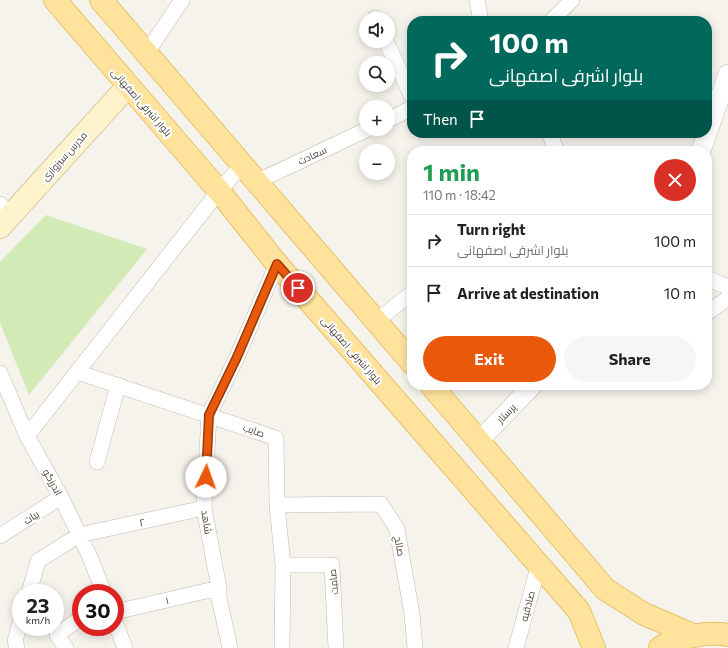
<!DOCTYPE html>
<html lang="en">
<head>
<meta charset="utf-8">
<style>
	:root { --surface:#fff; --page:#f6f6f6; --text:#202124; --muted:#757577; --line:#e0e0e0; --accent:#ea580c }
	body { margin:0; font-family:Commissioner,Cairo,sans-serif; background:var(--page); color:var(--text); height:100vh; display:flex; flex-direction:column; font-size:15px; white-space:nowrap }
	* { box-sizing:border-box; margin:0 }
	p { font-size:13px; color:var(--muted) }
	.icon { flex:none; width:22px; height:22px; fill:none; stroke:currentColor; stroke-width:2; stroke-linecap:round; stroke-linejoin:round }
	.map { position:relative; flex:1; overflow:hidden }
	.panel { position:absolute; left:407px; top:146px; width:305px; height:244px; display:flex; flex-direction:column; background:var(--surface); border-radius:16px; box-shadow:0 2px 10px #0003 }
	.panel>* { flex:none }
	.guide { position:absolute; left:407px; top:16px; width:305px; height:122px; border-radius:16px; box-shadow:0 2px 10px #0003; background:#00695c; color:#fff; overflow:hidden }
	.buttons { position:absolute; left:359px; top:12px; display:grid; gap:8px }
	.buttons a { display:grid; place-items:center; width:36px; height:36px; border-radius:50%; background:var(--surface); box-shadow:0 2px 10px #0003; font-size:20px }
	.speed { position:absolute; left:12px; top:584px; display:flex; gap:8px; font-size:20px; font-weight:700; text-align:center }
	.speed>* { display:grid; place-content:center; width:52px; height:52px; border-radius:50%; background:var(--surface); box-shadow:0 2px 10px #0003; line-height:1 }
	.speed small { font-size:10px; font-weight:400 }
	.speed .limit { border:6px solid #d22; background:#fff; color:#111 }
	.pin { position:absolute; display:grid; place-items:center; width:34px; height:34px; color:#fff; margin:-17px; border:2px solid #fff; border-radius:50%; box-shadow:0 1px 4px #0007 }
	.me { position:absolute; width:44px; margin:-22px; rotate:3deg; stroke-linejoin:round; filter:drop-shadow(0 0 3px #0008) }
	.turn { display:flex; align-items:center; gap:14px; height:84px; padding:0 16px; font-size:18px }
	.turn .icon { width:52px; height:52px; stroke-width:2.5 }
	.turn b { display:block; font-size:28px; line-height:34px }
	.then { display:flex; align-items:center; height:38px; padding:0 16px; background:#0003; gap:8px; font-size:15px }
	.round { display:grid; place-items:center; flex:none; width:42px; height:42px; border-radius:21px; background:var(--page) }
	.overview { display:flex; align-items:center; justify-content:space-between; height:68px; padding:0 16px }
	h1 { font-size:24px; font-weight:700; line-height:30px; color:#1e9e55 }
	.button { display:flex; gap:8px; margin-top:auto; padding:8px 16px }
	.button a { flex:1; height:46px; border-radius:24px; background:var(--accent); color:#fff; font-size:16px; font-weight:700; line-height:46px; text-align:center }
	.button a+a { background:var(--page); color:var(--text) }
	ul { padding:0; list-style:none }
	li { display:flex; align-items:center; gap:12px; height:52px; padding:0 16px; border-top:1px solid var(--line) }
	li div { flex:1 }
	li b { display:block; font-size:15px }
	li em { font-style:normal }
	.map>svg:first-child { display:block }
	.green { fill:#d2eab5 }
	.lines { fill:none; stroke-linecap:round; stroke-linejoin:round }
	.minor-casing { stroke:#c2bbae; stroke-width:16 }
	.tertiary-casing { stroke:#c2bbae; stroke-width:20 }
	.secondary-casing { stroke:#d6c79b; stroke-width:24 }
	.primary-casing { stroke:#e6c16a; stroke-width:24 }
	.minor { stroke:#fff; stroke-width:15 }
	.tertiary { stroke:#fff; stroke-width:19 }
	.secondary { stroke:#fff3cd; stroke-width:22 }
	.primary { stroke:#ffe39c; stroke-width:22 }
	.route-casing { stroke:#983908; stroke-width:10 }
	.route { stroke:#ea580c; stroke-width:7 }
	.labels { text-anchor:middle; stroke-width:4; stroke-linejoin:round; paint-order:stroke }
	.street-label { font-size:10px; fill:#4b4439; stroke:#fff }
</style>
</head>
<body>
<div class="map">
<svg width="728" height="648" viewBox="0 0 728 648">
	<rect width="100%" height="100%" fill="#f6f3ec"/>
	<path class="green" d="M 46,215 L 147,249 L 29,395 L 0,323 L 0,262 Z"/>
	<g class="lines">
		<defs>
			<path id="minor" d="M 477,0 L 481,21
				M 375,18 L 376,19
				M 551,21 L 572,0
				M 386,41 L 412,97
				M 146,54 L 182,0
				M 388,120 L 412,108
				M 549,133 L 557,151
				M 256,182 L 368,129
				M 0,204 L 10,216
				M 707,278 L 728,287
				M 710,311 L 728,298
				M 376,321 L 412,293
				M 77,372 L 276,438 L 277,505 L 283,565 L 282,648
				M 0,373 L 27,436 L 61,497 L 90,557 L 104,593
				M 27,436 L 219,191 L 242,165
				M 97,462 L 118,385
				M 277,505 L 381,504 L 397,529 L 412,614 L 415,648
				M 0,536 L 61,497
				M 283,565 L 332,565 L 336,648
				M 29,593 L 38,561 L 79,535 L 204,508
				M 115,612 L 219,588
				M 115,622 L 125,648
				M 17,648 L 15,641 L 21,619
				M 66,648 L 57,635 L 81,618
				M 230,648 L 219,598 L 219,588 L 204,508 L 209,415 L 237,357 L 277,264
				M 516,648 L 539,564"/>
			<path id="tertiary" d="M 701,151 L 728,74
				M 479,441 L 533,385"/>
			<path id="secondary" d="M 0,227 L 128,86"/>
			<path id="primary" d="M 55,0 L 219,191 L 277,264 L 579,611 L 594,648
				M 101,0 L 412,363
				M 431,385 L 605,589 L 644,614 L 693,635
				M 660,648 C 676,637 709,631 728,635"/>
		</defs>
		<use href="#minor" class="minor-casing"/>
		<use href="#tertiary" class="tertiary-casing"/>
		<use href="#secondary" class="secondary-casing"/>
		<use href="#primary" class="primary-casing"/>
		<use href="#minor" class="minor"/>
		<use href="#tertiary" class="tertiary"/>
		<use href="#secondary" class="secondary"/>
		<use href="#primary" class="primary"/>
	</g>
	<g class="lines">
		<defs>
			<path id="route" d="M 206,477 L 209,415 L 237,357 L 277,264 L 298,288"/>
		</defs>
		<use href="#route" class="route-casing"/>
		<use href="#route" class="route"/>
	</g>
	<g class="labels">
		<g class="street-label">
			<text transform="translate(142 102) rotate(49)" y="4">بلوار اشرفی اصفهانی</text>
			<text transform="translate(312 155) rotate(-25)" y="4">سعادت</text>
			<text transform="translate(64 156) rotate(-48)" y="4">مدرس سبزواری</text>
			<text transform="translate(352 350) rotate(49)" y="4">بلوار اشرفی اصفهانی</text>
			<text transform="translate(506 413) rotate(-46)" y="4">پرستار</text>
			<text transform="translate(254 430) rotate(19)" y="4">صایب</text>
			<text transform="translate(53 482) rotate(61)" y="4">اندرزگو</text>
			<text transform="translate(31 517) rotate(-32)" y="4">بیات</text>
			<text transform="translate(142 522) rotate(-12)" y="4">۲</text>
			<text transform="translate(207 522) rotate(81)" y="4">شاهد</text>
			<text transform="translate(400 546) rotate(80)" y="4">صالح</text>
			<text transform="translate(333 582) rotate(-95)" y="4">صامت</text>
			<text transform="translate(167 600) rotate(-13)" y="4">۱</text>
			<text transform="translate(527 606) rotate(-75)" y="4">صادقیه</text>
		</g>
	</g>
</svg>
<div class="buttons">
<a><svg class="icon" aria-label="sound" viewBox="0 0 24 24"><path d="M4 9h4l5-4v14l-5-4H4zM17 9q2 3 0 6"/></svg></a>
<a><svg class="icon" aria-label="search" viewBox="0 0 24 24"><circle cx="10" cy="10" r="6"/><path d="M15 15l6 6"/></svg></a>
<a>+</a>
<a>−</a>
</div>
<div class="speed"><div>23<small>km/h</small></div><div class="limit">30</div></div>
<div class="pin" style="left:298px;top:288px;background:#d93025"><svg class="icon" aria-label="arrive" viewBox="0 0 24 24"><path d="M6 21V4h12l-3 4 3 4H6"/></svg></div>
<svg class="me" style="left:206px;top:477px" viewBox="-20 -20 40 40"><circle r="19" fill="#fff"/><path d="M0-13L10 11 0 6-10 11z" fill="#ea580c"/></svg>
<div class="guide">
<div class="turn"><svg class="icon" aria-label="right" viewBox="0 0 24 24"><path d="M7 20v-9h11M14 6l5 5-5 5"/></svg><div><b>100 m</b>بلوار اشرفی اصفهانی</div></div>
<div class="then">Then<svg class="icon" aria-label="arrive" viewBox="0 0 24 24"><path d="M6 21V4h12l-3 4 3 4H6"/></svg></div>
</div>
<section class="panel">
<div class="overview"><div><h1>1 min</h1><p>110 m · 18:42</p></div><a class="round" style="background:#d93025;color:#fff"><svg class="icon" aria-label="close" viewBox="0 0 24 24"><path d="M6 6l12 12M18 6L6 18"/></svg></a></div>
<ul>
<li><svg class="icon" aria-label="right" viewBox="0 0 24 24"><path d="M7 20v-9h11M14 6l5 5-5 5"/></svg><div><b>Turn right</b><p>بلوار اشرفی اصفهانی</p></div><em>100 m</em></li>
<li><svg class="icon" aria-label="arrive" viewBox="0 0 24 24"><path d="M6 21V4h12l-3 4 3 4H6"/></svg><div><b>Arrive at destination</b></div><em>10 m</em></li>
</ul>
<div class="button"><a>Exit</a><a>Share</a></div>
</section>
</div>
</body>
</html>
